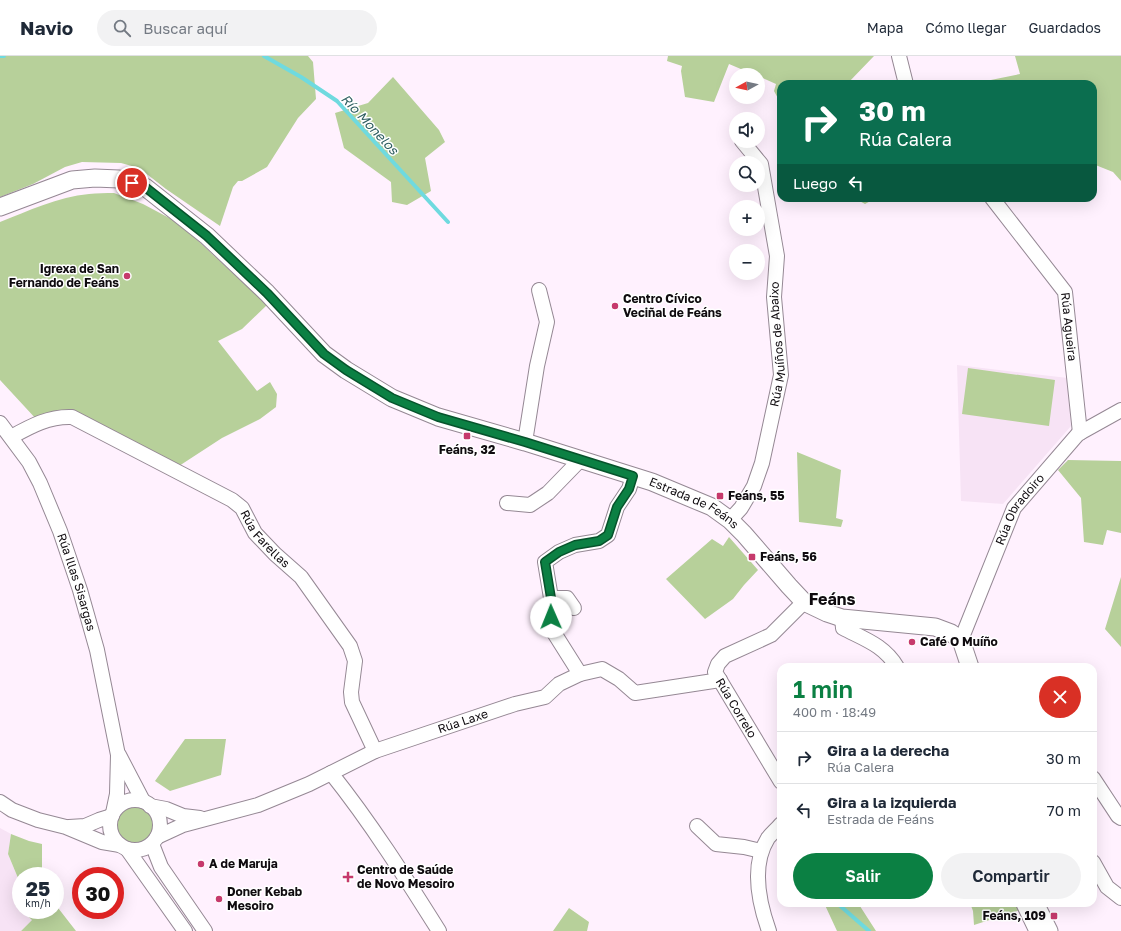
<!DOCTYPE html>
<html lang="es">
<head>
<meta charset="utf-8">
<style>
	:root { --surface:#fff; --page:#f2f2f3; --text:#1f2937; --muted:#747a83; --line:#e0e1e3; --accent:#0b8043 }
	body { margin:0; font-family:"Golos Text",sans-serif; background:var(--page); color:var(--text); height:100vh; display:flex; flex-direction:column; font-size:15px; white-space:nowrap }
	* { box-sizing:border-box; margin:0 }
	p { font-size:13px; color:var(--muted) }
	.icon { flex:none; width:22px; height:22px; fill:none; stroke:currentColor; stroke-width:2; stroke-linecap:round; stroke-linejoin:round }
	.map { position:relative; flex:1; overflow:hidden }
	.details { position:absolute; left:777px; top:607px; width:320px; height:244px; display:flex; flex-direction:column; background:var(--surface); border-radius:12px; box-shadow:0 4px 16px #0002 }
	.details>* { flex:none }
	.guide { position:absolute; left:777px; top:24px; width:320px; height:122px; border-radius:12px; box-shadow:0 4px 16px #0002; background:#0b6e4f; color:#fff; overflow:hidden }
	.needle { width:26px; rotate:262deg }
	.tools { position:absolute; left:729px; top:12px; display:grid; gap:8px }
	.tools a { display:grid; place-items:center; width:36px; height:36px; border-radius:50%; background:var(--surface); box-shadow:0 4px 16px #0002; font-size:20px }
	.speed { position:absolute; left:12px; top:811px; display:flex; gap:8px; font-size:20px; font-weight:700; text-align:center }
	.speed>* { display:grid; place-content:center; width:52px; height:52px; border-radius:50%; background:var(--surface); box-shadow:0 4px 16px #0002; line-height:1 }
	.speed small { font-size:10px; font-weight:400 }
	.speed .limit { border:6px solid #d22; background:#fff; color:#111 }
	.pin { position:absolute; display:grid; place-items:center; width:34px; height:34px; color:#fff; margin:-17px; border:2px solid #fff; border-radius:50%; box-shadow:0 1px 4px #0007 }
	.me { position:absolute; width:44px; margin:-22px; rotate:359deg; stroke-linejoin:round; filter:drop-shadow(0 0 3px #0008) }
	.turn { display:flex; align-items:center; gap:14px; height:84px; padding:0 16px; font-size:18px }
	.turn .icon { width:52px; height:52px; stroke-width:2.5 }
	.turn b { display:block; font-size:28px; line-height:34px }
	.then { display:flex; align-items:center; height:38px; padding:0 16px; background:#0003; gap:8px; font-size:15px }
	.round { display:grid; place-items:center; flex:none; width:42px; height:42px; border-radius:21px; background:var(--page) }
	.overview { display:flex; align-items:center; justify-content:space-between; height:68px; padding:0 16px }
	h1 { font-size:24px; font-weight:600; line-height:30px; color:var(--accent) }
	.button { display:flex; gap:8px; margin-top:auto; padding:8px 16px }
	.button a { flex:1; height:46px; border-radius:24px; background:var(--accent); color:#fff; font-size:16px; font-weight:600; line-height:46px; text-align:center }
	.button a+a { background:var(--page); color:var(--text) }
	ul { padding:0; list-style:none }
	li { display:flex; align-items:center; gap:12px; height:52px; padding:0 16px; border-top:1px solid var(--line) }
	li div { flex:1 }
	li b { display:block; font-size:15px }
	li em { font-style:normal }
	header { display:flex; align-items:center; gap:24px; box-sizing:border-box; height:56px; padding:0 20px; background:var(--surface); border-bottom:1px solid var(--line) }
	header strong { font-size:19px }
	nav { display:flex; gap:22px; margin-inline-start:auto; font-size:14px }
	.search { width:280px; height:36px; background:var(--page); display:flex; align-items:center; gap:10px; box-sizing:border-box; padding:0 14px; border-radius:22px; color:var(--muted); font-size:15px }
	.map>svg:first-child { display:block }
	.built { fill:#f7e3f5 }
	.green { fill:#b7d09a }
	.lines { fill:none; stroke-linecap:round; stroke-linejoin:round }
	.stream { stroke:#6fdadf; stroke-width:4 }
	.minor-casing { stroke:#958894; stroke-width:16 }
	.tertiary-casing { stroke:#958894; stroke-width:19 }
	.minor { stroke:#fff; stroke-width:14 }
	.tertiary { stroke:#fff; stroke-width:17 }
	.route-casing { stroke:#07532c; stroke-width:10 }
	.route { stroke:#0b8043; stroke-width:7 }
	.poi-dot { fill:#c63a6c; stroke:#fff; stroke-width:1.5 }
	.labels { text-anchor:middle; stroke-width:3; stroke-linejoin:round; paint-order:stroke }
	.poi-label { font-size:12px; font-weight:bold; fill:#0f0b0f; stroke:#fff; text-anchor:start }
	.street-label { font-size:12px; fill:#0f0b0f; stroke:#fff }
	.water-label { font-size:13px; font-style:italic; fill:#2e5e60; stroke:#fff }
	.district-label { font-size:16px; font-weight:bold; fill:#0f0b0f; stroke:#fff }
</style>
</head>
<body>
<header>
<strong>Navio</strong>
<div class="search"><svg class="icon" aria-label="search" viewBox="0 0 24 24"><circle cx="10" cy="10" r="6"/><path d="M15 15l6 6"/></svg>Buscar aquí</div>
<nav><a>Mapa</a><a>Cómo llegar</a><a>Guardados</a></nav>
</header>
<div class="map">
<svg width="1121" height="875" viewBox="0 0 1121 875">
	<rect width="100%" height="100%" fill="#fff1fe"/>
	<path class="built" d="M 957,309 L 1068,322 L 1071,370 L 1003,448 L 961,445 Z
		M 0,772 L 11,778 L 8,798 L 18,822 L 15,849 L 32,864 L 21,875 L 0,875 Z"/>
	<path class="green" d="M 0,0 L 308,0 L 313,6 L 316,43 L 298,62 L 267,111 L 242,125 L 238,125 L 233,131 L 220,170 L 166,133 L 139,112 L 121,107 L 82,106 L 65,111 L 33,128 L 0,141 Z
		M 668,0 L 874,0 L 847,28 L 781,28 L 781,48 L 774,35 L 776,28 L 758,20 L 758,19 L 755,19 L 729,8 L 714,46 L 685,41 L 681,15 L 682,10 L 667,5 Z
		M 1015,0 L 1121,0 L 1121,125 L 1113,116 L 1093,108 L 1093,28 L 971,28 L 1020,18 Z
		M 393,21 L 439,74 L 445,86 L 425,102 L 431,135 L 407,149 L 392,146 L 391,126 L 344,92 L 335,57 L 368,47 Z
		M 114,137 L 143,148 L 173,164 L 193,180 L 267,249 L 242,273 L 218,285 L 257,335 L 270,326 L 277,338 L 276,351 L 260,363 L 222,382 L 179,410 L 73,357 L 37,364 L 0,324 L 0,166 C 28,155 58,141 89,138 C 97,137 106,137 114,137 Z
		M 854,142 L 876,142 L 865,148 Z
		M 968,312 L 1055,324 L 1049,370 L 962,358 Z
		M 797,396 L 841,414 L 836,462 L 843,464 L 841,471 L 799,466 Z
		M 1068,404 L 1121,405 L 1121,477 L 1107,474 L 1103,489 L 1084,486 L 1081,442 L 1058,414 Z
		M 729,481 L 758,514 L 744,529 L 733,543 L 705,563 L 666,523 L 712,483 L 723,490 Z
		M 1121,521 L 1121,591 L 1105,573 Z
		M 185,683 L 226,683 L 221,719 L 170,735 L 155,725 Z
		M117 769a18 18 0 1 1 36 0a18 18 0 1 1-36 0Z
		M 11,778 L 29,785 L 42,788 L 42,820 L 21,820 L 21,854 L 15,849 L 18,822 L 8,798 Z
		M 824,847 L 858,847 L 876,875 L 837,875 Z
		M 970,847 L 1017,847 L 1020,854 L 974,869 L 973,855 Z
		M 55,848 L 76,875 L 21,875 L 32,864 L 21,854 L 55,854 Z
		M 569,852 L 589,866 L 587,875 L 553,875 Z"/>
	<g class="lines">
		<path class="stream" d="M 0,0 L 4,0
			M 264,0 L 301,21 L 337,45 L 448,166
			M 837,847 L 869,875"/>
		<defs>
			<g id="minor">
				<path d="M 899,0 L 906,28"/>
				<path id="s1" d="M 992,142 L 1065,236 L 1080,377"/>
				<path id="s2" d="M 0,367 L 29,406 L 40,427 L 60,475 L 80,534 L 97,594 L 118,699 L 117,738 L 113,757"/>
				<path id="s3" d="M 11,381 C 31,370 49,360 72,361 L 232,444 L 242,452 L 255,477 L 275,498 L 301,521 L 350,590 L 355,605 L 351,636 L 352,646 L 375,695"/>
				<path d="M 525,386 L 537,310 L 547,266 L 539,234"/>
				<path d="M 507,447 L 530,449 L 548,437 L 581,403"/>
				<path id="s4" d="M 730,464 L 741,452 L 754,430 L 762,407 L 781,319 L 774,241 L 777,200 L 761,108 L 742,85"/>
				<path d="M 551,542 L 567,542 L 574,552"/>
				<path d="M 842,562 L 843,572 C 864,583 884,589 897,611"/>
				<path id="s5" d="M 961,584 L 1014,452 L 1078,378 L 1121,354"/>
				<path d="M 580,618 L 551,572 L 551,542 L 545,506 L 559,496 L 575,489 L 599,485 L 608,479 L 617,451 L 629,433 L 633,420"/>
				<path d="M 119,699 L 143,745"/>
				<path d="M 331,717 C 371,767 405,821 439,875"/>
				<path d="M 1093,722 L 1118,760 L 1121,762"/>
				<path d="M 781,726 L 715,616 L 718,608 L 725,600 L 771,579 L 804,546"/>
				<circle cx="135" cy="769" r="25"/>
				<path d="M 0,746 L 12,754 L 38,764 L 66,771 L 102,786 L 120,789"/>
				<path d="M 150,750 L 166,753 L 183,760 L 200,762"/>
				<path d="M 697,770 L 716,788 L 744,791 L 761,795"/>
				<path d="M 69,771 L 85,770 L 99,764 L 112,760"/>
				<path id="s6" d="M 157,781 L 183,769 L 258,749 L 309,728 L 375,695 L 515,648 L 545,641 L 559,628 L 580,618 L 602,613 L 619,623 L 635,637 L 720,624"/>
				<path d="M 152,788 L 161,811 L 205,875"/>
				<path d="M 127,793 L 185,875"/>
				<path d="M 1093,806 L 1107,831 L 1121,842"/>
				<path d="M 1023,847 L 1035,872 L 1041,875"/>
				<path d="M 769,875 C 759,847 751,809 768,782 C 772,777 777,773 781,768"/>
			</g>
			<g id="tertiary">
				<path id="s7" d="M 0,151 L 72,124 L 95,122 L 119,123 L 145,131 L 207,180 L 267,237 L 324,298 L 346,314 L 392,342 L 438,361 L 525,386 L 652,426 L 712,451 L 730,464 L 744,478 L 789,530 L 804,546 L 827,557 L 842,562 L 935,571 L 951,577 L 961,584 L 970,611"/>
				<path d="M 1035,847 L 1049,875"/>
			</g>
		</defs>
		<use href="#minor" class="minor-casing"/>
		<use href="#tertiary" class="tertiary-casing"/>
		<use href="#minor" class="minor"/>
		<use href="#tertiary" class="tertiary"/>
	</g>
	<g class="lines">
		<defs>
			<path id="route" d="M 132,127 L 145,131 L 207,180 L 267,237 L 324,298 L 346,314 L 392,342 L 438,361 L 525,386 L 633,420 L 629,433 L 617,451 L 608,479 L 599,485 L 575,489 L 559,496 L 545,506 L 551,542 L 551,561"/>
		</defs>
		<use href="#route" class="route-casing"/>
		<use href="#route" class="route"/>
	</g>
	<g class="poi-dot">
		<circle cx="127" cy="220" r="4"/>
		<circle cx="615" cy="250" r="4"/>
		<rect x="463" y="376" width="8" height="8" rx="2"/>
		<rect x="716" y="436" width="8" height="8" rx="2"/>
		<rect x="748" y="497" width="8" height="8" rx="2"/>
		<circle cx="912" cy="586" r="4"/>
		<circle cx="201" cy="808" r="4"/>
		<path d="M346 815h4v4h4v4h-4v4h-4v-4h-4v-4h4z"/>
		<circle cx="219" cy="843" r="4"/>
		<rect x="1050" y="856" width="8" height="8" rx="2"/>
	</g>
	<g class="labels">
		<g class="poi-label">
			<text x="119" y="217" text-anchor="end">Igrexa de San<tspan x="119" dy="14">Fernando de Feáns</tspan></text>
			<text x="623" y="247">Centro Cívico<tspan x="623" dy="14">Veciñal de Feáns</tspan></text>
			<text x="467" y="398" text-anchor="middle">Feáns, 32</text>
			<text x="728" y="444">Feáns, 55</text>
			<text x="760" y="505">Feáns, 56</text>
			<text x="920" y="590">Café O Muíño</text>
			<text x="209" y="812">A de Maruja</text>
			<text x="357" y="818">Centro de Saúde<tspan x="357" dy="14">de Novo Mesoiro</tspan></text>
			<text x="227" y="840">Doner Kebab<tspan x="227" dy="14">Mesoiro</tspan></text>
			<text x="1046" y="864" text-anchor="end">Feáns, 109</text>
		</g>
		<g class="street-label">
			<text dy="4" stroke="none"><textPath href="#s1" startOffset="154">Rúa Agueira</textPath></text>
			<text dy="4" stroke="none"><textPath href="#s4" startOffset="187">Rúa Muíños de Abaixo</textPath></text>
			<text dy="4" stroke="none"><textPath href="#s7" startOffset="798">Estrada de Feáns</textPath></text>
			<text dy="4" stroke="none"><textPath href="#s5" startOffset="144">Rúa Obradoiro</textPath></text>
			<text dy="4" stroke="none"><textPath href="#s3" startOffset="297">Rúa Farellas</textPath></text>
			<text dy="4" stroke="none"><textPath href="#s2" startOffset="178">Rúa Illas Sisargas</textPath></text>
			<text transform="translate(736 652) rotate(59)" y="4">Rúa Correlo</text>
			<text dy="4" stroke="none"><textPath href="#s6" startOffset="328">Rúa Laxe</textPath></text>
		</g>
		<g class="water-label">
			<text transform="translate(370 68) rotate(47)" y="5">Río Monelos</text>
		</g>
		<g class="district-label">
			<text x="832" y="549">Feáns</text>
		</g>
	</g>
</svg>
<div class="tools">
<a><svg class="needle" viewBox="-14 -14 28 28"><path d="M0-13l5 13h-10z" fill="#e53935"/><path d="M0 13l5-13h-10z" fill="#747a83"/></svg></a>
<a><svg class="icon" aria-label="sound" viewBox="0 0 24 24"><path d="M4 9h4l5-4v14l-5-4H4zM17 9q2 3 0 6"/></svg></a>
<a><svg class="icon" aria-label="search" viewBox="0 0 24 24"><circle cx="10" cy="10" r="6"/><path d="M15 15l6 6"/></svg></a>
<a>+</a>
<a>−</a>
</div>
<div class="speed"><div>25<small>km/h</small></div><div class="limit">30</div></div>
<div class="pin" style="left:132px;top:127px;background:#d93025"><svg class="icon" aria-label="arrive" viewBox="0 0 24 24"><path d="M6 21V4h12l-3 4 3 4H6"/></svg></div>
<svg class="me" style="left:551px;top:561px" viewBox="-20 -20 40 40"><circle r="19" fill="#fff"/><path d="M0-13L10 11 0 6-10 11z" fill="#0b8043"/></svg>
<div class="guide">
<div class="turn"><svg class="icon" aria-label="right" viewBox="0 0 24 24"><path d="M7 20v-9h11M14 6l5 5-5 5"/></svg><div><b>30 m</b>Rúa Calera</div></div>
<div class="then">Luego<svg class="icon" aria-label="left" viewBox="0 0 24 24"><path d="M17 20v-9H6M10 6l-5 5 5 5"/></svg></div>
</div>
<section class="details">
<div class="overview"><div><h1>1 min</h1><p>400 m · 18:49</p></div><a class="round" style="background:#d93025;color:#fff"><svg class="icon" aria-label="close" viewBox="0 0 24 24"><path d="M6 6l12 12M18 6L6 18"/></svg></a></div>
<ul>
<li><svg class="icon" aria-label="right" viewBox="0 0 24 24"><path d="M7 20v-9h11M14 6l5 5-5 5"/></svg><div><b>Gira a la derecha</b><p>Rúa Calera</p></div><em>30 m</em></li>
<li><svg class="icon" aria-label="left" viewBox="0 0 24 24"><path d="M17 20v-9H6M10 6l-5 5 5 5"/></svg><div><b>Gira a la izquierda</b><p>Estrada de Feáns</p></div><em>70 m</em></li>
</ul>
<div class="button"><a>Salir</a><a>Compartir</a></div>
</section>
</div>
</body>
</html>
